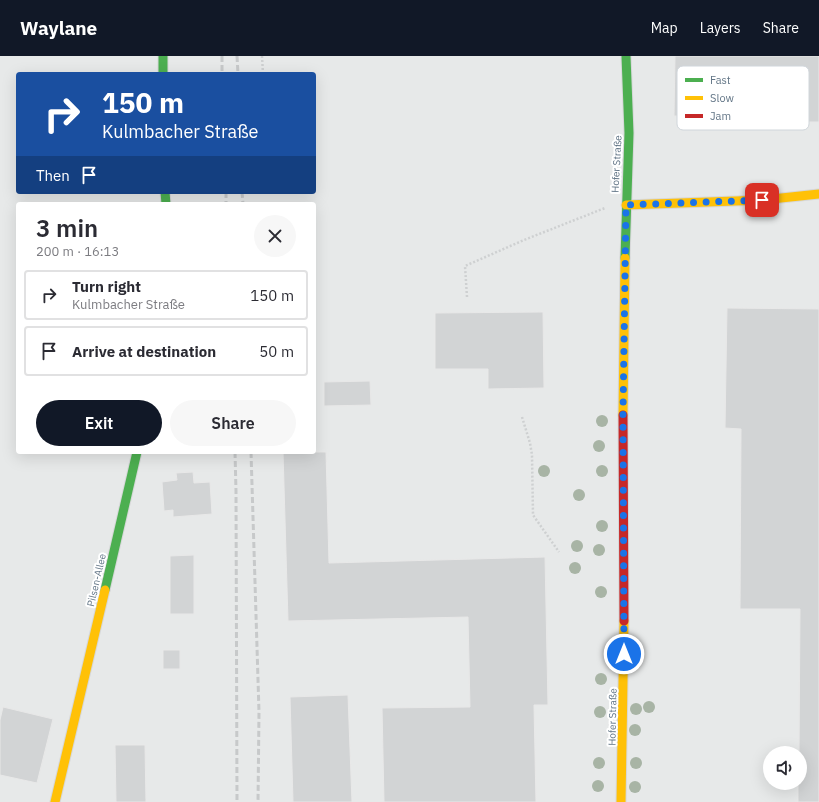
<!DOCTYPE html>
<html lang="en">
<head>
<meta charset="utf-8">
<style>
	:root { --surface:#fff; --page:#f7f7f7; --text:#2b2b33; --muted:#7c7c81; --line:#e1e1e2; --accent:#111827 }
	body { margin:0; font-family:"IBM Plex Sans",sans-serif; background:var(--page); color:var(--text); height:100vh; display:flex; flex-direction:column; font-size:15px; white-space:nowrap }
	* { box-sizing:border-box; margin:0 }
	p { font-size:13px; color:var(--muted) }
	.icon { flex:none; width:22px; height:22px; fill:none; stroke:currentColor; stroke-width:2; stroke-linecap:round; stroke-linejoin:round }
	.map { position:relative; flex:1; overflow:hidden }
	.details { position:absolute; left:16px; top:146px; width:300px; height:252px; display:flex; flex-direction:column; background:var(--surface); border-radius:4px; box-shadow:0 4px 16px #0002 }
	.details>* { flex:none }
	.guide { position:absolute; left:16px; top:16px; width:300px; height:122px; border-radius:4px; box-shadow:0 4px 16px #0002; background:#1a4fa0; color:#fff; overflow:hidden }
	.tools { position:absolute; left:763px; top:690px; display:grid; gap:8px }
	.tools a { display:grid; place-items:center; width:44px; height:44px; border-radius:50%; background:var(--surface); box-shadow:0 4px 16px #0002; font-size:20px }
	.pin { position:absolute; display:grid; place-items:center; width:34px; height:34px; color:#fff; margin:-17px; border-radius:8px; box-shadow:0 2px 6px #0006 }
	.me { position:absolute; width:44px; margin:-22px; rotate:0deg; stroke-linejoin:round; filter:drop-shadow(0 0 3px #0008) }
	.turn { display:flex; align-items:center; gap:14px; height:84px; padding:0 20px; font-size:18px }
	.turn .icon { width:52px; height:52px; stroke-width:2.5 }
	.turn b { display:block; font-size:28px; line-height:34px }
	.then { display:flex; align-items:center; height:38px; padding:0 20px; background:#0003; gap:8px; font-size:15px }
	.round { display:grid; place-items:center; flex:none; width:42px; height:42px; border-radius:21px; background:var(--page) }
	.overview { display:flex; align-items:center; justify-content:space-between; height:68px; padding:0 20px }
	h1 { font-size:24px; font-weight:600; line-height:30px }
	.primary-button { display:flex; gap:8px; margin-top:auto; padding:8px 20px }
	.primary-button a { flex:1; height:46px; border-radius:24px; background:var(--accent); color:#fff; font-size:16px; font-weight:600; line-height:46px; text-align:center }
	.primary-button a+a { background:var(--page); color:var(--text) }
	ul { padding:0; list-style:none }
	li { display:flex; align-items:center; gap:12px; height:50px; margin:0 8px 6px; padding:0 12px; border:2px solid var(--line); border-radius:4px }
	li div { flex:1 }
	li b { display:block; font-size:15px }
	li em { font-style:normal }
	header { display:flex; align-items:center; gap:24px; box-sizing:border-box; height:56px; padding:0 20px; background:var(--accent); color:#fff }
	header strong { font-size:19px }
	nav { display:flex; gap:22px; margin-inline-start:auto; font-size:14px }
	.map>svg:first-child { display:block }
	.built { fill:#e7e9e9; fill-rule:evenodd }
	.building { fill:#d2d4d5; stroke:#e8e8e8 }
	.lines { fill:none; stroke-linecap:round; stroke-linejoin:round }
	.fast-casing { stroke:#d6d7d8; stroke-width:11 }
	.slow-casing { stroke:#d6d7d8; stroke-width:11 }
	.jam-casing { stroke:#d6d7d8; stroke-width:11 }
	.path { stroke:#ced0d1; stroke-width:2.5; stroke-dasharray:2 2; stroke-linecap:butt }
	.fast { stroke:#4caf50; stroke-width:9 }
	.slow { stroke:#ffc107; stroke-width:9 }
	.jam { stroke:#c62828; stroke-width:9 }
	.rail { stroke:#c7c9ca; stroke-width:3; stroke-dasharray:6 3; stroke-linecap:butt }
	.tree { fill:#a8b4a5 }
	.route { stroke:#1a73e8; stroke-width:7; stroke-dasharray:0 12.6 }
	.labels { text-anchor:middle; stroke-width:4; stroke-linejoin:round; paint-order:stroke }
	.street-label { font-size:10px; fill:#627586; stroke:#fff }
	.key { fill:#fff; stroke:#d0d6db; stroke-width:1 }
	.key-label { font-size:11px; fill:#627586 }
</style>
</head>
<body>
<header>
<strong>Waylane</strong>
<nav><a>Map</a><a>Layers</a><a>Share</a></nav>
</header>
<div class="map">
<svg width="819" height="746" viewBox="0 0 819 746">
	<rect width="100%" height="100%" fill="#f9f9f8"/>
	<path class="built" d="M 0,0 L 819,0 L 819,746 L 0,746 ZM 18,18 L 314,18 L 314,136 L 18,136 ZM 18,148 L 314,148 L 314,396 L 18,396 ZM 770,697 L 800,697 L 800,727 L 770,727 Z"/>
	<path class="building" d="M 675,0 L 819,0 L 819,66 L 786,66 L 786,61 L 674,60 Z
		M 727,252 L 819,253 L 819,746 L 798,746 L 798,727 L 800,727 L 800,697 L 799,697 L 800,553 L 740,553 L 741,373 L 725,372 Z
		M 543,256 L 544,332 L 488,333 L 488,313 L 435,313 L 435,257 Z
		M 370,325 L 371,349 L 324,350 L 324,326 Z
		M 283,396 L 326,396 L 329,507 L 545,501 L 548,649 L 534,649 L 536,746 L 384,746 L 382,652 L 470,651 L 468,561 L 288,565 Z
		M 193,416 L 194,427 L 210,426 L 212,458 L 173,461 L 173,454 L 164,455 L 162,426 L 177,424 L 176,417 Z
		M 194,499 L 194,558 L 170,558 L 170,500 Z
		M 163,594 L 180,594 L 180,613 L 163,613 Z
		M 348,639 L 352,746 L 293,746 L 290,641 Z
		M 3,651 L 53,663 L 37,727 L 0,719 L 0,664 Z
		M 115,689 L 145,689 L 146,746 L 116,746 Z"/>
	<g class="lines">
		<defs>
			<path id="fast" d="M 163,0 L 163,18
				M 165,136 L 166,148
				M 625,202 L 629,77 L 626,0
				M 105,534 L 137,396"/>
			<path id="slow" d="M 626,149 L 762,144 L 819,138
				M 623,359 L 625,202
				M 55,746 L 105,534
				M 621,746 L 624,565"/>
			<path id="jam" d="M 623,359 L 624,565"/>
		</defs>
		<use href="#fast" class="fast-casing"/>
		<use href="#slow" class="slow-casing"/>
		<use href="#jam" class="jam-casing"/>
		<path class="path" d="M 262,0 L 263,18
			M 467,241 L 465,210 L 524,184 L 605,152
			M 522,361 L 530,387 L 532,399 L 533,459 L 559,496"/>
		<use href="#fast" class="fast"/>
		<use href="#slow" class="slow"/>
		<use href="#jam" class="jam"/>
		<path class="rail" d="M 222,0 L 222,18
			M 237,0 L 238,18
			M 226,136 L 226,148
			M 242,136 L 243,148
			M 235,396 L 236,435 L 237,746
			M 251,396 L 259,656 L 258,746"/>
	</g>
	<g class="tree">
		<circle cx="602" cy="365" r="6"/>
		<circle cx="599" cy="390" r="6"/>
		<circle cx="544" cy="415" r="6"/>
		<circle cx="602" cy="415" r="6"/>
		<circle cx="579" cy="439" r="6"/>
		<circle cx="602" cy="470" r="6"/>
		<circle cx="577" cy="490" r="6"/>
		<circle cx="599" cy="494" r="6"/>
		<circle cx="575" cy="512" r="6"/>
		<circle cx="601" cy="536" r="6"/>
		<circle cx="635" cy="607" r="6"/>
		<circle cx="601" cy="623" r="6"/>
		<circle cx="649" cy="651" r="6"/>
		<circle cx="636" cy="653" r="6"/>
		<circle cx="600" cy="656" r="6"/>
		<circle cx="635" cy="674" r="6"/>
		<circle cx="599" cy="707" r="6"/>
		<circle cx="636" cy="707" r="6"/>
		<circle cx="598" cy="730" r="6"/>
		<circle cx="635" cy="731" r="6"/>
	</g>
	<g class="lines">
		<path class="route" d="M 624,598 L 623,358 L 626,149 L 762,144"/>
	</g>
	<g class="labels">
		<g class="street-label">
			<text transform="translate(616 108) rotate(-87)" y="4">Hofer Straße</text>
			<text transform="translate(96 524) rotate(-77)" y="4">Pilsen-Allee</text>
			<text transform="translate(612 661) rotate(-89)" y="4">Hofer Straße</text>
		</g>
	</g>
	<rect x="677" y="10" width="132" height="64" rx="6" class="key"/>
	<rect x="685" y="22" width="18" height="4" fill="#4caf50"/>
	<rect x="685" y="40" width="18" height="4" fill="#ffc107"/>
	<rect x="685" y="58" width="18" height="4" fill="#c62828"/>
	<g class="key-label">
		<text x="710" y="28">Fast</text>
		<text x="710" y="46">Slow</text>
		<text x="710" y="64">Jam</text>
	</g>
</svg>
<div class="tools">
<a><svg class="icon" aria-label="sound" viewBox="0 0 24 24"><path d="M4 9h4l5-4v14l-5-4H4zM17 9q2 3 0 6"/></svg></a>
</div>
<div class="pin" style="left:762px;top:144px;background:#d93025"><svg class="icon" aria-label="arrive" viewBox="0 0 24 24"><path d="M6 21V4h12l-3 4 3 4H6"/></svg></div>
<svg class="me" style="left:624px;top:598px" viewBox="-20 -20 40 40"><circle r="17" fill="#1a73e8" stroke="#fff" stroke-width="3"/><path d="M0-11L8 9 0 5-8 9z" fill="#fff"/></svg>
<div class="guide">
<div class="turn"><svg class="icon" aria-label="right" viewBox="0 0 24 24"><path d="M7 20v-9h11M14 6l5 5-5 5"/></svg><div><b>150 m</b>Kulmbacher Straße</div></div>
<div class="then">Then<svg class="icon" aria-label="arrive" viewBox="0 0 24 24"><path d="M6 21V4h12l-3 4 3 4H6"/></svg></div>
</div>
<section class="details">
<div class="overview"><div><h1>3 min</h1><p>200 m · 16:13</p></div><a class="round"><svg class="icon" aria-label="close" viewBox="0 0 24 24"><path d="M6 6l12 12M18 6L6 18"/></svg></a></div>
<ul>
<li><svg class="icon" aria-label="right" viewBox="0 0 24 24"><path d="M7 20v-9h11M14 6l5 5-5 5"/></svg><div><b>Turn right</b><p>Kulmbacher Straße</p></div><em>150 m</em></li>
<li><svg class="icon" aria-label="arrive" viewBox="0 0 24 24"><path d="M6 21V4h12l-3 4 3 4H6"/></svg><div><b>Arrive at destination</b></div><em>50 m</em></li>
</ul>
<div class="primary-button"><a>Exit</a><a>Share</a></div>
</section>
</div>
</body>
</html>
